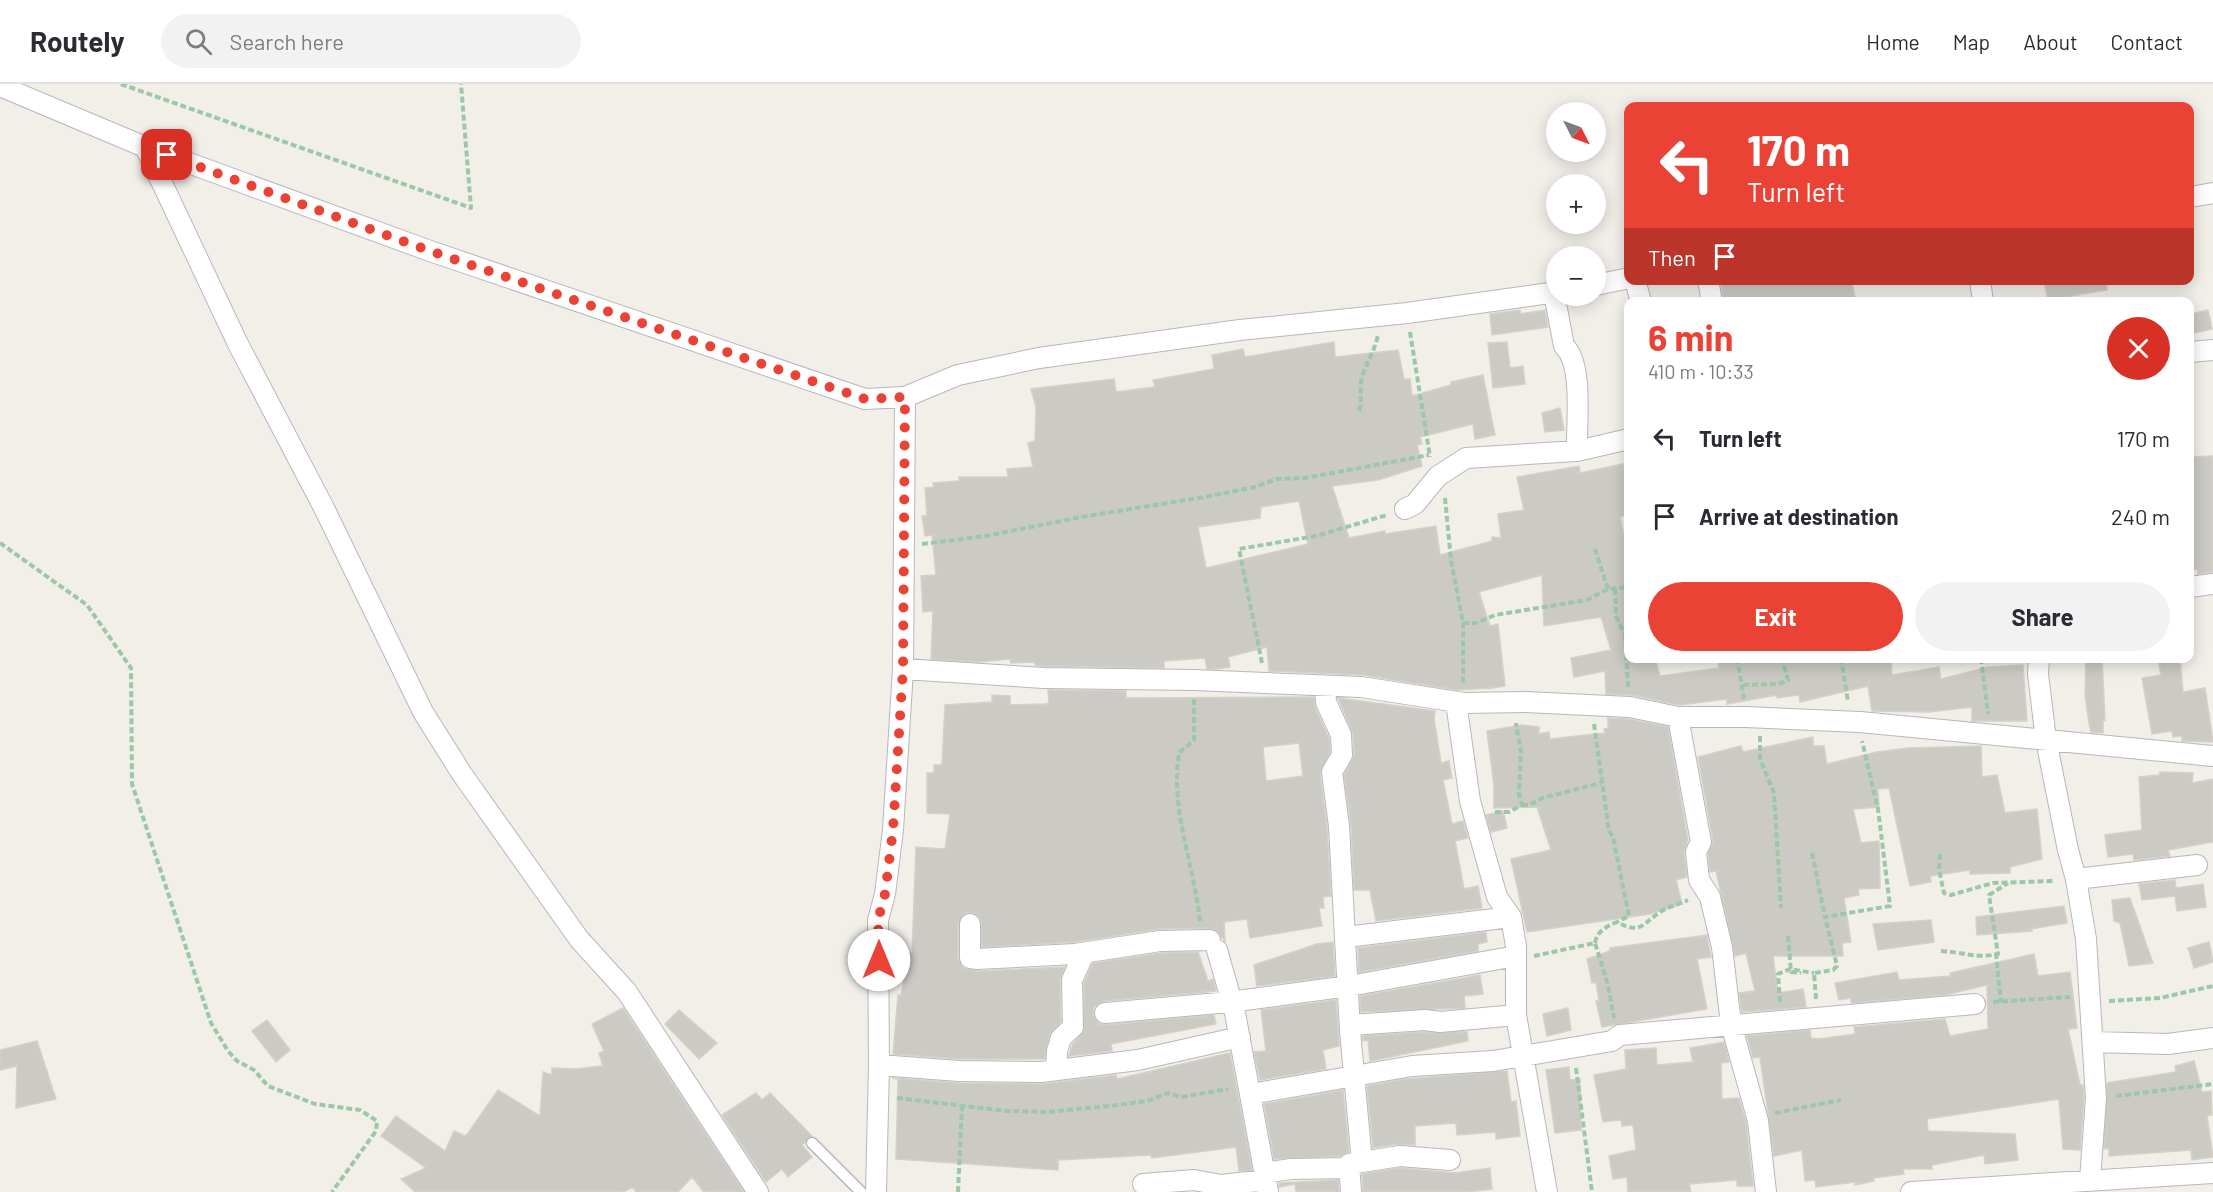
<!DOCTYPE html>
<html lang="en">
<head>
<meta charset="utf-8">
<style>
	:root { --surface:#fff; --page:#f2f2f3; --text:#2b2b33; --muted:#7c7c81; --line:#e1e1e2; --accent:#ea4335 }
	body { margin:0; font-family:Barlow,sans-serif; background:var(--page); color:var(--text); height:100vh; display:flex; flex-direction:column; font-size:22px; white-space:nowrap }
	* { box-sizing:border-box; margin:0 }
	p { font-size:20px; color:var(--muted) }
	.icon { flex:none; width:33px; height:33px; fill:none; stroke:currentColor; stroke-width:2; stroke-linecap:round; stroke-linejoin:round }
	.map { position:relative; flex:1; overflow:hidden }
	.drawer { position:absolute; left:1624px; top:213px; width:570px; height:366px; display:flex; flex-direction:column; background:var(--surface); border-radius:12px; box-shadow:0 3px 15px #0003 }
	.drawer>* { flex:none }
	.top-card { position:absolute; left:1624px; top:18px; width:570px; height:183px; border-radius:12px; box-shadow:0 3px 15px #0003; background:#ea4335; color:#fff; overflow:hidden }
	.needle { width:39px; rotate:132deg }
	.controls { position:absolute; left:1546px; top:18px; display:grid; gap:12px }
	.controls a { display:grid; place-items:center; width:60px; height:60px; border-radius:50%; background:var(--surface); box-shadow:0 3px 15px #0003; font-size:30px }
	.pin { position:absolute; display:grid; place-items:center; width:51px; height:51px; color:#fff; margin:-26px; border-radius:12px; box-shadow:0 3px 9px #0006 }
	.me { position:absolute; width:66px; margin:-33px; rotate:0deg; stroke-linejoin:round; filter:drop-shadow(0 0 4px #0008) }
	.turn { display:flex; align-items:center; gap:21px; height:126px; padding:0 24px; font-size:27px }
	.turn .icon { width:78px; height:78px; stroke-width:2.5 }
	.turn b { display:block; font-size:42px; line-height:51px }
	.then { display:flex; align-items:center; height:57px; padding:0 24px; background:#0003; gap:12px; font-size:22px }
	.round { display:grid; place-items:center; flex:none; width:63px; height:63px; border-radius:32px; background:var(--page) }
	.headline { display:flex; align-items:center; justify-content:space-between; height:102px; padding:0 24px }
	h1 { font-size:36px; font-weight:700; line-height:45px; color:var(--accent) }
	.cta { display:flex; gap:12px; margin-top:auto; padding:12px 24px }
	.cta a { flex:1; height:69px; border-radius:36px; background:var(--accent); color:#fff; font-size:24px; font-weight:700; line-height:69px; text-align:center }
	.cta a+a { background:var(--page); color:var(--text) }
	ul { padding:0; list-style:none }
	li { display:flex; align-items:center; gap:18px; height:78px; padding:0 24px }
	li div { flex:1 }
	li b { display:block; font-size:22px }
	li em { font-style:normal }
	header { display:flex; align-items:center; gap:36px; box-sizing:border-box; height:84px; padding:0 30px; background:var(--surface); border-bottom:2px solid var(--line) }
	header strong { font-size:28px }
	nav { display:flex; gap:33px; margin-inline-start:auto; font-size:21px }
	.search { width:420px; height:54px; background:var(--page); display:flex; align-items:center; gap:15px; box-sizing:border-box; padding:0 21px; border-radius:33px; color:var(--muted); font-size:22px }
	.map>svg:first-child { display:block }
	.building { fill:#cccac5; stroke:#d6d1c6; stroke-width:1.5; fill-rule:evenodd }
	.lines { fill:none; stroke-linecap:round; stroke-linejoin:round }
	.service-casing { stroke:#b5b8bc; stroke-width:13 }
	.minor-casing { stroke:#b5b8bc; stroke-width:22 }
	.path { stroke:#9cc7a9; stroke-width:4; stroke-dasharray:6 3; stroke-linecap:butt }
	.service { stroke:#fff; stroke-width:10 }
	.minor { stroke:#fff; stroke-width:20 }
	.route { stroke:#ea4335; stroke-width:10; stroke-dasharray:0 18 }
</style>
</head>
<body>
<header>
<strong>Routely</strong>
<div class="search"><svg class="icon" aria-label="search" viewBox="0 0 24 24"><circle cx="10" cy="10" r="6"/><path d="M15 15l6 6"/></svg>Search here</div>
<nav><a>Home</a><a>Map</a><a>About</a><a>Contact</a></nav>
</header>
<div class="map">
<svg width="2213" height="1108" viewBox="0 0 2213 1108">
	<rect width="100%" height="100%" fill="#f1efe8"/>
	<path class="building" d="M 1752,196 L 1851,196 L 1856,218 L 1724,218 L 1721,200 Z
		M 2044,196 L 2106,196 L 2107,206 L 2065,213 L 2065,218 L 2048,218 Z
		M 1520,226 L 1520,230 L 1545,226 L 1548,243 L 1492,251 L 1490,230 Z
		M 2208,226 L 2212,245 L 2190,250 L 2190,230 Z
		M 1334,258 L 1335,273 L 1398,266 L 1404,295 L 1410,295 L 1412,312 L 1451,301 L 1451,298 L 1483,291 L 1495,351 L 1475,355 L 1473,340 L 1420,353 L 1422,360 L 1417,361 L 1422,382 L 1378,396 L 1332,402 L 1349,454 L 1385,447 L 1385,450 L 1436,442 L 1440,471 L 1492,457 L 1492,453 L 1501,454 L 1498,430 L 1524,426 L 1517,393 L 1579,382 L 1580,389 L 1623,380 L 1624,386 L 1629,385 L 1629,430 L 1620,433 L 1629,477 L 1629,574 L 1655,574 L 1660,592 L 1719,584 L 1718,579 L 1737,574 L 1891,574 L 1892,591 L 1939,583 L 1941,595 L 1988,583 L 2023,581 L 2027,637 L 1972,637 L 1972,623 L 1929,628 L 1872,627 L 1868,602 L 1800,618 L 1799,611 L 1777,614 L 1777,611 L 1727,620 L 1727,615 L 1679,621 L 1632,611 L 1606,610 L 1605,587 L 1574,593 L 1571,574 L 1611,566 L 1601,533 L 1544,542 L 1542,491 L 1479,508 L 1490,542 L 1498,540 L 1505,602 L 1493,604 L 1456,606 L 1363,591 L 1269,587 L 1267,563 L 1228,573 L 1230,583 L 1217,585 L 1207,585 L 1205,574 L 1164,577 L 1164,584 L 1040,582 L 1035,581 L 1034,578 L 1011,579 L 1010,575 L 978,578 L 931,575 L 933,527 L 923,528 L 921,492 L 936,491 L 932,451 L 925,452 L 922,432 L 927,432 L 925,404 L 934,403 L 933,399 L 959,397 L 959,393 L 1008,393 L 1007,385 L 1033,383 L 1028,359 L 1035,357 L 1036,323 L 1031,305 L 1114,295 L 1116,308 L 1155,303 L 1153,296 L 1214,285 L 1212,271 L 1243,265 L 1245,273 ZM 1299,417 L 1308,460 L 1206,484 L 1198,443 L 1260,434 L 1261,423 Z
		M 1507,258 L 1510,284 L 1523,282 L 1525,300 L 1493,304 L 1488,259 Z
		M 1560,324 L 1564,346 L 1545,348 L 1542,329 Z
		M 2213,372 L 2213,488 L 2198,490 L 2198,485 L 2190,486 L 2190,373 Z
		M 2086,574 L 2102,574 L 2105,637 L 2103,637 L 2103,649 L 2091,648 L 2089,639 L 2085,611 Z
		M 2158,574 L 2180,574 L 2183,608 L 2205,604 L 2213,658 L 2182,657 L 2182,652 L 2173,653 L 2172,647 L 2152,650 L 2142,594 L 2161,591 Z
		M 1048,606 L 1126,607 L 1126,614 L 1314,613 L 1315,623 L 1329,654 L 1330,668 L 1320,689 L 1327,743 L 1331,812 L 1323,813 L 1324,824 L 1319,824 L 1322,842 L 1250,854 L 1247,835 L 1224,838 L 1225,857 L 1216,846 L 1210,844 L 1160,845 L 1074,858 L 982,863 L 981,835 L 975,829 L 965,829 L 958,840 L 958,875 L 963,884 L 977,887 L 1065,883 L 1060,896 L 1061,938 L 1050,950 L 1045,975 L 960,975 L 893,970 L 898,911 L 901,911 L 909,869 L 912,869 L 916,763 L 945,765 L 950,730 L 927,729 L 927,689 L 934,689 L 934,681 L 942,681 L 945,621 L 992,618 L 992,611 L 1010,612 L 1010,621 L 1045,620 L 1049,619 ZM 1299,659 L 1303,692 L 1266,697 L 1263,663 Z
		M 1338,614 L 1435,627 L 1434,634 L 1441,679 L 1449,677 L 1452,694 L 1443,696 L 1452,740 L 1463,737 L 1468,754 L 1455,757 L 1464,805 L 1478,802 L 1482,824 L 1376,837 L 1370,806 L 1354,806 L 1351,741 L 1344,691 L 1354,671 L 1353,650 Z
		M 1608,634 L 1628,635 L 1668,643 L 1688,756 L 1684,769 L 1687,793 L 1676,796 L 1682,820 L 1650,830 L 1527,848 L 1511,775 L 1551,766 L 1537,723 L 1494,724 L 1494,702 L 1487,647 L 1521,641 L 1539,643 L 1539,650 L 1549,648 L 1550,655 L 1605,649 L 1604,645 L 1608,644 Z
		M 1813,653 L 1813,662 L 1824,662 L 1827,680 L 1877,668 L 1908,664 L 1981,662 L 1982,693 L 1997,691 L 2005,729 L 2037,725 L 2042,775 L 2010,783 L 2010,789 L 1970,790 L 1970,786 L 1930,792 L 1931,798 L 1910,802 L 1889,704 L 1878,705 L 1879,723 L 1853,725 L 1861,759 L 1879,757 L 1880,804 L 1858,805 L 1859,811 L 1844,814 L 1851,858 L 1842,859 L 1843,872 L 1773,872 L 1778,909 L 1803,905 L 1806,923 L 1742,928 L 1739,909 L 1755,907 L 1746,869 L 1735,872 L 1716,787 L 1710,788 L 1708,770 L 1713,756 L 1698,673 L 1741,662 L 1743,668 Z
		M 2160,688 L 2193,689 L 2192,699 L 2213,695 L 2213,758 L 2168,766 L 2170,772 L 2134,776 L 2133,770 L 2108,773 L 2105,751 L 2142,746 L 2139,693 L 2159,691 Z
		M 1503,727 L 1507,744 L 1491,748 L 1486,731 Z
		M 2175,796 L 2176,804 L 2203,800 L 2206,823 L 2177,827 L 2175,812 L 2142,816 L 2139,800 Z
		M 2130,814 L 2153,879 L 2129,882 L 2120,839 L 2114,837 L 2112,816 Z
		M 2064,822 L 2067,839 L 2031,845 L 2032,847 L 1977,851 L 1976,833 Z
		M 1931,836 L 1934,858 L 1878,866 L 1873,840 Z
		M 1486,848 L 1487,858 L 1478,860 L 1478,867 L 1359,888 L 1358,864 Z
		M 1707,851 L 1711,873 L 1697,875 L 1707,925 L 1602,943 L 1596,917 L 1599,917 L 1596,898 L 1592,899 L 1587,875 L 1610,867 L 1610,864 Z
		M 1333,858 L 1335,892 L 1257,902 L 1254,881 L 1317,860 Z
		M 2209,858 L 2213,878 L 2194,884 L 2188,864 Z
		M 1198,868 L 1208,897 L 1213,895 L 1216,907 L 1104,917 L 1094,923 L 1093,931 L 1099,940 L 1105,941 L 1214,931 L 1216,940 L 1111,960 L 1112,967 L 1069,972 L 1072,961 L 1084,947 L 1084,899 L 1093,879 L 1161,869 Z
		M 2034,870 L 2038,892 L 2070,888 L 2077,944 L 2068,945 L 2080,1001 L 2083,1001 L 2084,1014 L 2080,1066 L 2063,1065 L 2059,1015 L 1927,1035 L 1928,1047 L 2015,1050 L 2018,1076 L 1985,1080 L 1984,1071 L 1932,1081 L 1932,1085 L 1903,1085 L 1904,1090 L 1873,1094 L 1874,1097 L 1855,1101 L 1855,1098 L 1816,1103 L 1815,1096 L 1805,1097 L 1802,1066 L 1774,1072 L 1760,973 L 1753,974 L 1747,952 L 1810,946 L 1811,954 L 1819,955 L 1855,950 L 1854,943 L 1945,935 L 1950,952 L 1988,945 L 1987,901 L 1945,911 L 1851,919 L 1851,914 L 1839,916 L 1835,899 L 1897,888 L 1899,896 L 1951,892 L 1950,889 Z
		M 1480,891 L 1483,910 L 1464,912 L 1465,924 L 1361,928 L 1360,912 Z
		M 1336,916 L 1339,962 L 1323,966 L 1326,985 L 1260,996 L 1254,968 L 1266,967 L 1261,926 Z
		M 623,924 L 744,1108 L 704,1108 L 692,1093 L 678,1108 L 636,1108 L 633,1103 L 623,1108 L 415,1108 L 401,1095 L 426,1084 L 381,1052 L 396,1032 L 445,1067 L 454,1047 L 466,1052 L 498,1006 L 540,1032 L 543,988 L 552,991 L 552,984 L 574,985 L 603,982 L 599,969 L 604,967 L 592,940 Z
		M 1568,924 L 1571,946 L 1547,952 L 1543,930 Z
		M 679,926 L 717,959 L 699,975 L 665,940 Z
		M 267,936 L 290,966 L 276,978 L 252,947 Z
		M 1425,948 L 1467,948 L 1468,957 L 1370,977 L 1368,956 L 1363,957 L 1363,952 Z
		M 37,957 L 56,1015 L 16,1024 L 17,982 L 0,986 L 0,966 Z
		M 1724,958 L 1729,978 L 1721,979 L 1722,1015 L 1739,1014 L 1746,1039 L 1753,1102 L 1737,1102 L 1737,1096 L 1689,1100 L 1691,1108 L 1628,1108 L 1627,1093 L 1613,1095 L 1609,1072 L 1636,1066 L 1633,1041 L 1622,1042 L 1621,1036 L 1603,1038 L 1594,991 L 1626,985 L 1625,966 L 1656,964 L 1657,981 L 1693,978 L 1690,964 Z
		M 1230,969 L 1252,1086 L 1239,1087 L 1236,1063 L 1152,1074 L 1151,1071 L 1058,1076 L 1058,1086 L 896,1075 L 898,995 L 892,994 L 959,999 L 1041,1000 L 1116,991 L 1117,995 Z
		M 2194,977 L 2202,1008 L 2211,1007 L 2212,1031 L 2207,1032 L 2213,1073 L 2192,1076 L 2191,1066 L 2109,1072 L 2109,1064 L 2104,1065 L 2107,999 L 2176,988 L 2175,982 Z
		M 1569,983 L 1570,996 L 1580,995 L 1581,1046 L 1555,1049 L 1546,986 Z
		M 1507,987 L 1511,1018 L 1516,1017 L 1520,1052 L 1496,1055 L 1496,1048 L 1457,1051 L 1456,1039 L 1415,1042 L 1415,1061 L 1398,1060 L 1373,1064 L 1367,1002 L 1405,995 Z
		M 1343,1006 L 1349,1068 L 1340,1072 L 1274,1075 L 1264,1020 Z
		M 756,1009 L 762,1016 L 770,1009 L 812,1052 L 802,1061 L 812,1073 L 788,1093 L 782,1085 L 766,1098 L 722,1031 Z
		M 1400,1084 L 1455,1089 L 1490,1084 L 1492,1105 L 1467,1108 L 1363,1108 L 1362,1090 Z
		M 1338,1096 L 1339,1108 L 1296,1108 L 1295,1100 L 1279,1103 L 1279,1099 Z"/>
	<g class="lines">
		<defs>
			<path id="service" d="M 812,1059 L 861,1108"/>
			<path id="minor" d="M 0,2 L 145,63 L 430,167 L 865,315 L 905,313 L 958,291 L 1039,274 L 1240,246 L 1407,229 L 1557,208
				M 145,63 L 238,260 L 324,424 L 423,628 L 462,690 L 579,855 L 627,908 L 758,1108
				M 2190,113 L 2213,109
				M 1635,196 L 1641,218
				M 1708,196 L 1712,218
				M 1980,196 L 1983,218
				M 1596,201 L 1629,194
				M 1554,209 L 1564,262 C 1584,280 1576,341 1577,367
				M 2190,268 L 2213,266
				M 1405,425 L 1415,420 L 1438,392 L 1466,374 L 1577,367 L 1629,355
				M 2190,503 L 2213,500
				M 2039,574 L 2038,590 L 2046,656 L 2068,766 L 2076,795 L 2086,855 L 2096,1014 L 2090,1096
				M 903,585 L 1044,594 L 1194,596 L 1361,603 L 1464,619 L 1525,618 L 1630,623 L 1678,633 L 1745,633 L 1860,638 L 2213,672
				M 1325,602 L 1326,618 L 1341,651 L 1342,671 L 1332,688 L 1339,742 L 1350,947 L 1362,1078
				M 1456,618 L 1470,717 L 1497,813 L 1511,833 L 1516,862 L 1516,931 L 1547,1108
				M 1678,633 L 1701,758 L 1696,768 L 1699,796 L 1710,813 L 1722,863 L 1731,940 L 1758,1037 L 1766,1108
				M 2076,795 L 2197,781
				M 970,840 L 970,874 L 976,875 L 1075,870 L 1160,857 L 1210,856
				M 1346,853 L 1511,833
				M 1217,866 L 1235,929 L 1268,1108
				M 1105,929 L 1230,918 L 1349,902 L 1516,872
				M 1351,941 L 1425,936 L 1440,938 L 1516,931
				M 2093,958 L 2168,960 L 2213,954
				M 879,981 L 959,987 L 1041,988 L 1138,976 L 1240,953
				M 1056,986 L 1057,967 L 1061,954 L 1073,943 L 1072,896 L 1084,870
				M 1251,1010 L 1412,982 L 1493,977 L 1612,957 L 1620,951 L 1975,920
				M 1265,1089 L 1291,1085 L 1349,1084
				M 1143,1100 L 1194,1096 L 1221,1101 L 1266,1096
				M 876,1108 L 879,981 L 878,836 L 885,810 L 893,746 L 903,585 L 905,313
				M 1351,1108 L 1349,1080 L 1400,1072 L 1450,1076
				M 1911,1108 L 2213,1089"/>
		</defs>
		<use href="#service" class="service-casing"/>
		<use href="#minor" class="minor-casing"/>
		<path class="path" d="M 121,0 L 471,124 L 461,0
			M 1410,248 L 1430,373
			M 1359,327 C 1363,315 1359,305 1362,293 C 1367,278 1375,266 1378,251
			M 1445,414 L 1451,476 L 1463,539 L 1463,600
			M 0,459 L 87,521 L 131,584 L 132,700 L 211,939 L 228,967 L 237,977 L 254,986 L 268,1002 L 315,1020 L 360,1026 L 377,1037 L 376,1047 L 332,1108
			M 922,460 L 986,452 L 1081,433 L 1205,413 L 1255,403 L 1276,395 L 1305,394 L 1429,371
			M 1595,465 L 1608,505
			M 1615,505 L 1616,532 L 1625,551
			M 1463,539 L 1476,539 L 1495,531 L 1587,516 L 1608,505 L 1629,503
			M 1737,574 L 1744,615
			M 1841,574 L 1848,618
			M 1981,574 L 1988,630
			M 1262,579 L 1239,465 L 1316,452 L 1387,431
			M 1743,601 L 1779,600 L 1788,596 L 1782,574
			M 1628,603 L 1625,551 L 1629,550
			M 1194,615 L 1194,656 L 1179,669 C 1170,726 1194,780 1200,837
			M 1594,640 L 1609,747 L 1613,753 L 1629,832 L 1617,838
			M 1760,652 L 1760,675 L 1774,709 L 1781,824
			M 1522,721 L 1530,721 L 1542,714 L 1601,699
			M 1495,728 L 1509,728 L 1522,721 L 1519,710 L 1521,668 L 1516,639
			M 1812,769 L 1825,833
			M 1940,770 L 1939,786 L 1944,809 L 1951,811 L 1993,799 L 2055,797
			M 1788,852 L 1791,888 L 1801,889
			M 1595,859 C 1597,847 1607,842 1617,838 C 1641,851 1642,840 1660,828 C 1668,823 1679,820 1688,816
			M 1941,867 C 1963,868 1975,875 1998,870 L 1989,811 L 2008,799
			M 1996,869 L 2001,918
			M 1534,872 L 1595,859 L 1608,901 L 1614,934
			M 1816,915 L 1814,889 L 1833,886 L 1837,882 L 1825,833 L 1890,822 L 1878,725 L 1862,657
			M 2109,917 L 2160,914 L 2213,902
			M 1780,918 L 1778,890 L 1790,885 L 1814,889
			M 1993,918 L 2070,913
			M 1576,984 L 1592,1108
			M 2116,1012 L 2213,1000
			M 897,1014 L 1007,1027 L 1048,1028 L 1118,1021 L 1147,1017 L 1168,1009 L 1181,1013 L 1228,1005
			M 1775,1029 L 1841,1016
			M 958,1108 L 962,1022"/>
		<use href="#service" class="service"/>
		<use href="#minor" class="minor"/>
	</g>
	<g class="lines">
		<path class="route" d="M 167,71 L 430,167 L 865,315 L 905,313 L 903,585 L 893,746 L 885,810 L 878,836 L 879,876"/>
	</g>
</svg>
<div class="controls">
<a><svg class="needle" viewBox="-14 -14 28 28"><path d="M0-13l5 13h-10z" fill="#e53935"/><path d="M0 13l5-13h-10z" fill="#7c7c81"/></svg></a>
<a>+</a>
<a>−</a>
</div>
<div class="pin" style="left:167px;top:71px;background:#d93025"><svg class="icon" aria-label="arrive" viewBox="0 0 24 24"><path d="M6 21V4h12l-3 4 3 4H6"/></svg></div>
<svg class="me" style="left:879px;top:876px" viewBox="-20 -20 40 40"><circle r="19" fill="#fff"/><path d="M0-13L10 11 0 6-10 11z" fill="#ea4335"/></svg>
<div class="top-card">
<div class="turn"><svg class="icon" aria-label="left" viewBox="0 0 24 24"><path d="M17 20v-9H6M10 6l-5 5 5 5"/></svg><div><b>170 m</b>Turn left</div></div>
<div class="then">Then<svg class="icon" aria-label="arrive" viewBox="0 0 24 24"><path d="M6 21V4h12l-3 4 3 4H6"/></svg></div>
</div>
<section class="drawer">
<div class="headline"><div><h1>6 min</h1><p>410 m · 10:33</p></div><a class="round" style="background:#d93025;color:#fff"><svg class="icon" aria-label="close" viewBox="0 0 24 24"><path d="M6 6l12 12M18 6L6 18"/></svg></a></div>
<ul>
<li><svg class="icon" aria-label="left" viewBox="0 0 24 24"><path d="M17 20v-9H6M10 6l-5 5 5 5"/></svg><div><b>Turn left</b></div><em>170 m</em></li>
<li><svg class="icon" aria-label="arrive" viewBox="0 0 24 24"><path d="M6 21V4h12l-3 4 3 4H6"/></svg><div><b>Arrive at destination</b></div><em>240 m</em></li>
</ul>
<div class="cta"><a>Exit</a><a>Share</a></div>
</section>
</div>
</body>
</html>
